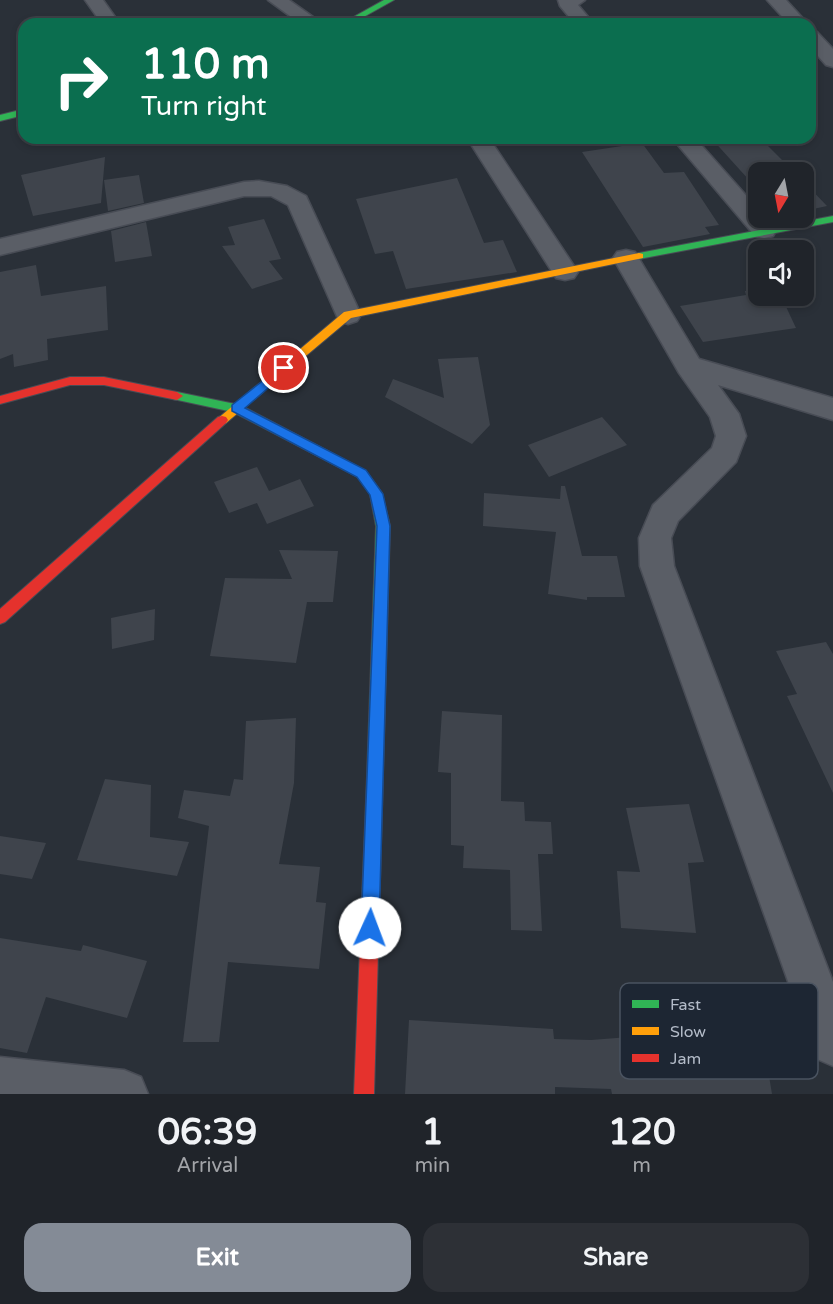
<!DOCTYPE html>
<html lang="en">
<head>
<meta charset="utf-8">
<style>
	:root { --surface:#20242a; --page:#2d3036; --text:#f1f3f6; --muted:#a2a4a8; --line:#3d4147; --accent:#848b96 }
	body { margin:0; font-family:"Varela Round",sans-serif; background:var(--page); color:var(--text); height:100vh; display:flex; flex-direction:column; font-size:22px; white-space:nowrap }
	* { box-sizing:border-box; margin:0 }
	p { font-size:20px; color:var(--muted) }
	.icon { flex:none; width:33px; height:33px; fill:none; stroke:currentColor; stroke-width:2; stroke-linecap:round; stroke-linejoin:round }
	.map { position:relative; height:1094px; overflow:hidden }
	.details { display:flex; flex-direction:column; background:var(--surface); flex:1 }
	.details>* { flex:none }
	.guide { position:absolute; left:18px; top:18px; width:798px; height:126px; border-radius:18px; box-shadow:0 3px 9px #0003,0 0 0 2px var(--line); background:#0b6e4f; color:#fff; overflow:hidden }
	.needle { width:39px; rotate:190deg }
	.buttons { position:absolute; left:748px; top:162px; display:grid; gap:12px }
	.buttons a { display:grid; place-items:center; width:66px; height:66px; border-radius:12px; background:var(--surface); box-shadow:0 3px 9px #0003,0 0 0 2px var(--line); font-size:30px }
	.pin { position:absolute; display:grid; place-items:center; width:51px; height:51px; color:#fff; margin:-26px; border:3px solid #fff; border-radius:50%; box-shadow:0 2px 6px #0007 }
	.me { position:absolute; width:66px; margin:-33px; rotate:2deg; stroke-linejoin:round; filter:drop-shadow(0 0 4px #0008) }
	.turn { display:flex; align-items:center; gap:21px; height:126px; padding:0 24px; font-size:27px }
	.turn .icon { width:78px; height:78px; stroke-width:2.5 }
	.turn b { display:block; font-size:42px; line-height:51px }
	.eta { display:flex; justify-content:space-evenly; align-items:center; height:102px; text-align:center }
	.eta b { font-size:36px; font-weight:800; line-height:42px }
	.action { display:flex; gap:12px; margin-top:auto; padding:12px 24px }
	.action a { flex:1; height:69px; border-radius:18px; background:var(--accent); color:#fff; font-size:24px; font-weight:800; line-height:69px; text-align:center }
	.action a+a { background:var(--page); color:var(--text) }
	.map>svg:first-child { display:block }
	.building { fill:#3f444c }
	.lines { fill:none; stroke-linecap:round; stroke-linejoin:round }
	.street-casing { stroke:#484c55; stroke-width:3 }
	.fast-casing { stroke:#484c55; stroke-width:2 }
	.slow-casing { stroke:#484c55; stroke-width:2 }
	.jam-casing { stroke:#484c55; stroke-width:2 }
	.street { fill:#5a5e66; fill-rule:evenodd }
	.fast { fill:#30b455; fill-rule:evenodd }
	.slow { fill:#ff9f0a; fill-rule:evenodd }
	.jam { fill:#e5322d; fill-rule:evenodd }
	.route { fill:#1a73e8; stroke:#114b97; stroke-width:1.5 }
	.key { fill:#1d2633; stroke:#4a5360; stroke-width:1.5 }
	.key-label { font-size:16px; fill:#b4bcc9 }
</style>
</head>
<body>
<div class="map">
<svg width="833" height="1094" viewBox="0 0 833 1094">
	<rect width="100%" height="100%" fill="#2a3038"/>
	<path class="building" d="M 711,138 L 760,138 L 794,172 L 759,172 L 759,191 Z
		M 642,143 L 664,173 L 684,172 L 719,225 L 705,227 L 710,234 L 643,247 L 582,152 Z
		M 105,157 L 101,203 L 33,216 L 21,175 Z
		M 139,175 L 144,203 L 108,211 L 104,180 Z
		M 457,178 L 484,243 L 503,240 L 517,272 L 406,289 L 393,251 L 375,254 L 356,199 Z
		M 804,182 L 827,206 L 804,211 Z
		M 264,219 L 281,259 L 269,261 L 283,279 L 252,289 L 222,246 L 235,245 L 228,227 Z
		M 146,222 L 152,256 L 115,262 L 111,231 Z
		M 36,265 L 41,296 L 106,286 L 108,330 L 47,339 L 48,360 L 14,367 L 13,354 L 0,359 L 0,272 Z
		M 745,291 L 759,291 L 759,296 L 781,296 L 796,328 L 703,342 L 680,306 L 746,295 Z
		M 478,357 L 490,425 L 472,444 L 385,397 L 393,379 L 444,398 L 438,359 Z
		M 602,417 L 627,445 L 549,477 L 528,445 Z
		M 257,467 L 269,491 L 300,479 L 314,506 L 267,524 L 257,503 L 229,513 L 214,482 Z
		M 561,486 L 565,486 L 582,556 L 617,556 L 625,597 L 587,597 L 587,600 L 548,594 L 556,532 L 483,526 L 484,493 L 560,499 Z
		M 279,550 L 338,551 L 333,602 L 307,602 L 296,663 L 210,656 L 225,578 L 292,579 Z
		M 155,609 L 154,640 L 112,649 L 111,618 Z
		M 826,642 L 833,654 L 833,793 L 787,696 L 797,694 L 776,651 Z
		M 442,711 L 502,715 L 501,801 L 524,802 L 525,821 L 551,822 L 553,854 L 538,854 L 542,931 L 511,930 L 510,870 L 463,868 L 464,846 L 451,845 L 451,773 L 438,772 Z
		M 296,718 L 294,783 L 279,864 L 320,867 L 316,902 L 326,903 L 319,969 L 228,962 L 219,1042 L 183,1042 L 209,826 L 178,818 L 184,790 L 230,796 L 234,779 L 243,780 L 246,721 Z
		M 105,779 L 151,785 L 150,837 L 189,842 L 177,876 L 77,860 Z
		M 689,804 L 704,862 L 688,863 L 696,933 L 621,928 L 617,871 L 640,872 L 626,808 Z
		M 0,836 L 46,843 L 32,879 L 0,874 Z
		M 0,938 L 81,951 L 83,945 L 147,961 L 127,1018 L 46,997 L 27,1053 L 0,1048 Z
		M 650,994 L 756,998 L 772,1094 L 612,1094 L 611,1089 L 555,1087 L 555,1094 L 405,1094 L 409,1020 L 553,1029 L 554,1039 L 591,1040 L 655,1035 Z"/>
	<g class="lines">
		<defs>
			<path id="street" d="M 85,0 L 103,0 L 120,24 L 102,24 Z
				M 268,0 L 289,0 L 323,24 L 301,24 Z
				M 558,0 L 585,0 L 578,5 L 594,24 L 575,24 L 560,6 Z
				M 767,0 L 786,0 L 808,24 L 789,24 Z
				M 810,30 L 817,32 L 833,49 L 833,67 L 826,65 L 810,47 Z
				M 467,138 L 489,138 L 578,272 L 574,278 L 565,280 L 556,278 Z
				M 672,138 L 695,138 L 759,210 L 759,218 L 765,218 L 776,231 L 773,236 L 764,238 L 755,236 Z
				M 259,181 L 287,186 L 306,196 L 361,315 L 357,321 L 348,324 L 339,321 L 288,205 L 271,196 L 244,196 L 0,255 L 0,239 L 244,182 Z
				M 626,250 L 635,252 L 699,359 L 833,398 L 833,420 L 718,385 L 739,414 L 746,436 L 736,462 L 678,521 L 671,538 L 674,566 L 833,982 L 833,1066 L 817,1059 L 810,1043 L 640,566 L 639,538 L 653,505 L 712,448 L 716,436 L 710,417 L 679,373 L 613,258 L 617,252 Z
				M 0,1057 L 124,1070 L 141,1077 L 148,1094 L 0,1094 Z"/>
			<path id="fast" d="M 384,0 L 394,0 L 351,24 L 341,24 Z
				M 24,109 L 24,115 L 0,121 L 0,115 Z
				M 833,216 L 833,222 L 639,259 L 634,256 L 639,253 Z
				M 177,392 L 240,405 L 366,471 L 382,493 L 390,526 L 383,776 L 381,782 L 375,784 L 369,782 L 367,776 L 376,526 L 370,494 L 358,477 L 233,412 L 173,399 L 171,396 Z"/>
			<path id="slow" d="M 639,253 L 643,254 L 643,258 L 351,318 L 226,423 L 222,424 L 216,420 L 344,312 Z"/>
			<path id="jam" d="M 70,377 L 104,377 L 177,392 L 183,396 L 177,400 L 104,385 L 70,385 L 0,404 L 0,396 Z
				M 222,416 L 226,417 L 228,420 L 226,423 L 5,622 L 0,624 L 0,609 L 218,417 Z
				M 375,768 L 381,770 L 383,776 L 374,1094 L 354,1094 L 367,776 L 369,770 Z"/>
		</defs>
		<use href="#street" class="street-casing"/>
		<use href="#fast" class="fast-casing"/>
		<use href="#slow" class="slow-casing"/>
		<use href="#jam" class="jam-casing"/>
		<use href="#street" class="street"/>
		<use href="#fast" class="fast"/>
		<use href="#slow" class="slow"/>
		<use href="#jam" class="jam"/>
	</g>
	<path class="route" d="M 284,364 L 288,365 L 288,371 L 245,408 L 366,470 L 383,494 L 390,526 L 379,928 L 376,935 L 370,937 L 363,935 L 361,928 L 377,526 L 370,495 L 357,477 L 232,411 L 232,405 Z"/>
	<rect x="620" y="983" width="198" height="96" rx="9" class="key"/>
	<rect x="632" y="1000" width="27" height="8" fill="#30b455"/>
	<rect x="632" y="1027" width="27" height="8" fill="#ff9f0a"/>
	<rect x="632" y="1054" width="27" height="8" fill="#e5322d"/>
	<g class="key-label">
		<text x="670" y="1010">Fast</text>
		<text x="670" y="1037">Slow</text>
		<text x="670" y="1064">Jam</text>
	</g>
</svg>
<div class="buttons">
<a><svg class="needle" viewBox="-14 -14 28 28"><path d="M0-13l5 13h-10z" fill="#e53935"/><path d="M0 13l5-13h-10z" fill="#a2a4a8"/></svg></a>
<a><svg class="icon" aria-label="sound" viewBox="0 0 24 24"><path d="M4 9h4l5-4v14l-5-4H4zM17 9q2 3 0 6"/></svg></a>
</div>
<div class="pin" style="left:284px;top:368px;background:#d93025"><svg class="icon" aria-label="arrive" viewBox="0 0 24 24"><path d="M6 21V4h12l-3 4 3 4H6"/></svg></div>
<svg class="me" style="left:370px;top:928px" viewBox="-20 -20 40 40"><circle r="19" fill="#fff"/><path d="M0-13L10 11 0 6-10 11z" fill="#1a73e8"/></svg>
<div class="guide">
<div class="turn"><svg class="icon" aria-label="right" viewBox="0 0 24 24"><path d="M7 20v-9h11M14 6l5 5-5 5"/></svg><div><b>110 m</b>Turn right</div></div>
</div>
</div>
<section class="details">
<div class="eta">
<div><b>06:39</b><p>Arrival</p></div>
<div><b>1</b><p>min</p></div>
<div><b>120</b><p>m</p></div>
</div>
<div class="action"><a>Exit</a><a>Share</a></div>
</section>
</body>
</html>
